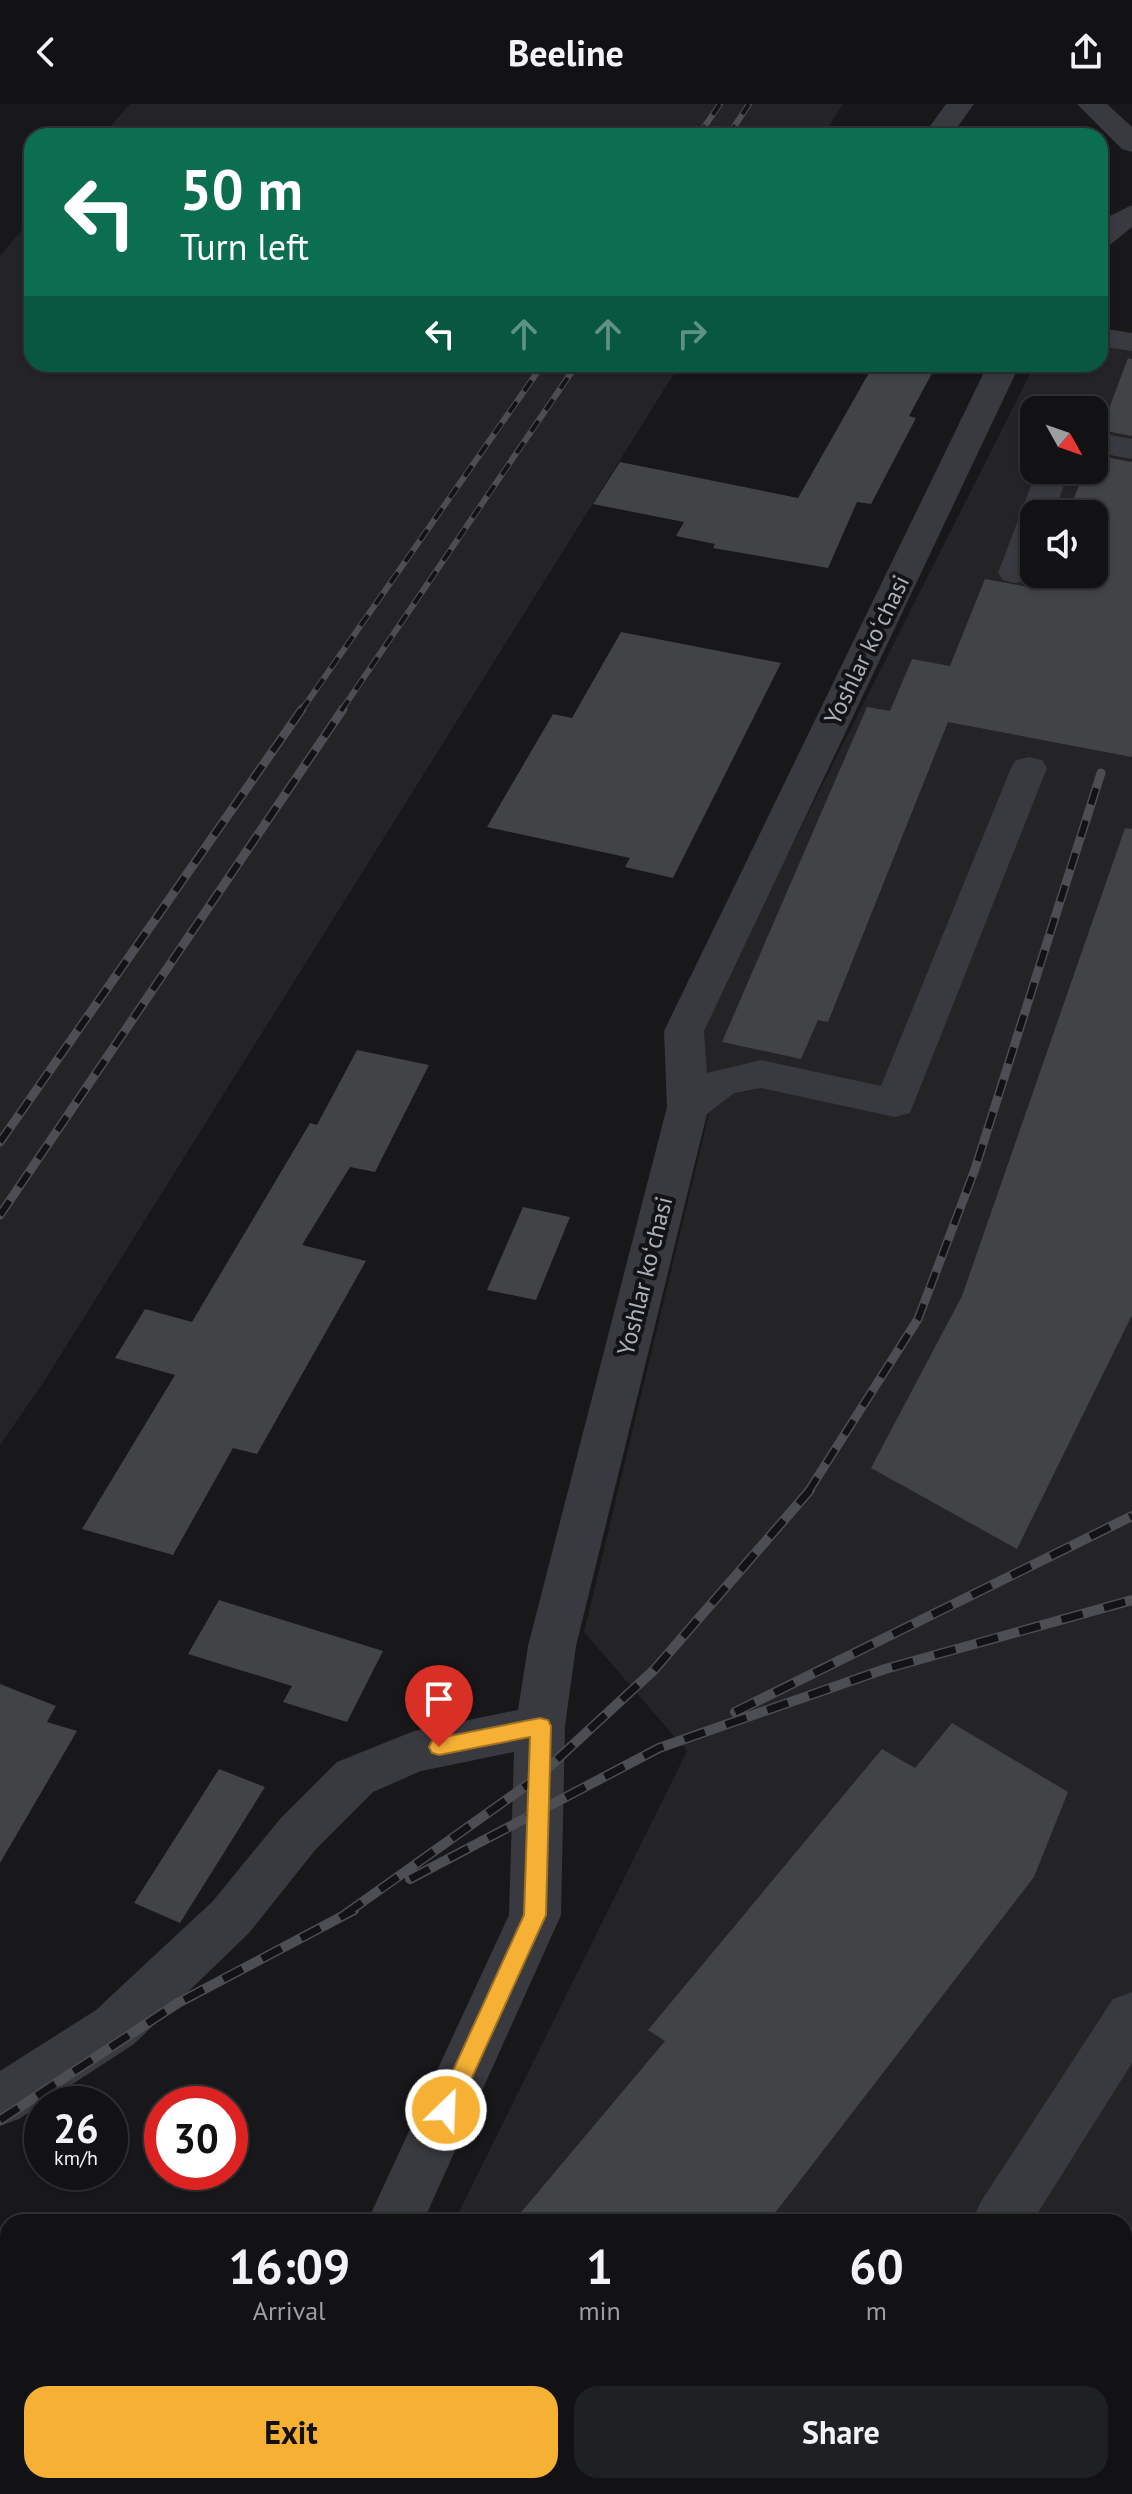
<!DOCTYPE html>
<html lang="en">
<head>
<meta charset="utf-8">
<style>
	:root { --surface:#121214; --page:#1f2022; --text:#f1f3f6; --muted:#9c9ea0; --line:#313234; --accent:#f6b134 }
	body { margin:0; font-family:"PT Sans",sans-serif; background:var(--page); color:var(--text); height:100vh; display:flex; flex-direction:column; font-size:30px; white-space:nowrap }
	* { box-sizing:border-box; margin:0 }
	p { font-size:26px; color:var(--muted) }
	.icon { flex:none; width:44px; height:44px; fill:none; stroke:currentColor; stroke-width:2; stroke-linecap:round; stroke-linejoin:round }
	.map { position:relative; flex:1; overflow:hidden }
	.panel { position:absolute; left:0px; top:2110px; width:1132px; height:280px; display:flex; flex-direction:column; background:var(--surface); border-radius:24px 24px 0 0; box-shadow:0 2px 6px #0004,0 0 0 2px var(--line) }
	.panel>* { flex:none }
	.top-card { position:absolute; left:24px; top:24px; width:1084px; height:244px; border-radius:24px; box-shadow:0 2px 6px #0004,0 0 0 2px var(--line); background:#0b6e4f; color:#fff; overflow:hidden }
	.needle { width:52px; rotate:130deg }
	.controls { position:absolute; left:1020px; top:292px; display:grid; gap:16px }
	.controls a { display:grid; place-items:center; width:88px; height:88px; border-radius:16px; background:var(--surface); box-shadow:0 2px 6px #0004,0 0 0 2px var(--line); font-size:40px }
	.speed { position:absolute; left:24px; top:1982px; display:flex; gap:16px; font-size:40px; font-weight:700; text-align:center }
	.speed>* { display:grid; place-content:center; width:104px; height:104px; border-radius:50%; background:var(--surface); box-shadow:0 2px 6px #0004,0 0 0 2px var(--line); line-height:1 }
	.speed small { font-size:20px; font-weight:400 }
	.speed .limit { border:12px solid #d22; background:#fff; color:#111 }
	.pin { position:absolute; display:grid; place-items:center; width:68px; height:68px; color:#fff; margin:-82px -34px; border-radius:50% 50% 50% 0; rotate:-45deg; box-shadow:0 0 8px #0007 }
	.pin .icon { rotate:45deg }
	.me { position:absolute; width:88px; margin:-44px; rotate:24deg; stroke-linejoin:round; filter:drop-shadow(0 0 6px #0008) }
	.turn { display:flex; align-items:center; gap:28px; height:168px; padding:0 24px; font-size:36px }
	.turn .icon { width:104px; height:104px; stroke-width:2.5 }
	.turn b { display:block; font-size:56px; line-height:68px }
	.lanes { display:flex; align-items:center; height:76px; padding:0 24px; background:#0003; justify-content:center; gap:40px; direction:ltr }
	.lanes .off { opacity:.35 }
	.eta { display:flex; justify-content:space-evenly; align-items:center; height:136px; text-align:center }
	.eta b { font-size:48px; font-weight:600; line-height:56px }
	.cta { display:flex; gap:16px; margin-top:auto; padding:16px 24px }
	.cta a { flex:1; height:92px; border-radius:24px; background:var(--accent); color:#111; font-size:32px; font-weight:600; line-height:92px; text-align:center }
	.cta a+a { background:var(--page); color:var(--text) }
	header { display:flex; justify-content:space-between; align-items:center; height:104px; padding:0 24px; background:var(--surface); font-size:36px; font-weight:600 }
	.map>svg:first-child { display:block }
	.built { fill:#242427; fill-rule:evenodd }
	.building { fill:#424347 }
	.lines { fill:none; stroke-linecap:round; stroke-linejoin:round }
	.minor { fill:#393a3f; fill-rule:evenodd }
	.rail-far2-casing { stroke:#4c4e54; stroke-width:6 }
	.rail-far1-casing { stroke:#4c4e54; stroke-width:9 }
	.rail-casing { stroke:#4c4e54; stroke-width:10 }
	.rail-far2 { stroke:#131315; stroke-width:4; stroke-dasharray:13; stroke-linecap:butt }
	.rail-far1 { stroke:#131315; stroke-width:6; stroke-dasharray:17; stroke-linecap:butt }
	.rail { stroke:#131315; stroke-width:7; stroke-dasharray:22; stroke-linecap:butt }
	.route { fill:#f6b134; stroke:#a07322; stroke-width:2 }
	.labels { text-anchor:middle; stroke-width:8; stroke-linejoin:round; paint-order:stroke }
	.street-label { font-size:24px; fill:#aaafba; stroke:#131315 }
</style>
</head>
<body>
<header><svg class="icon" aria-label="back" viewBox="0 0 24 24"><path d="M15 5l-7 7 7 7"/></svg>Beeline<svg class="icon" aria-label="share" viewBox="0 0 24 24"><path d="M12 15V3M7 8l5-5 5 5M5 13v7h14v-7"/></svg></header>
<div class="map">
<svg width="1132" height="2390" viewBox="0 0 1132 2390">
	<rect width="100%" height="100%" fill="#18181a"/>
	<path class="built" d="M 130,0 L 843,0 L 823,32 L 102,32 Z
		M 32,114 L 32,260 L 680,260 L 43,1279 L 0,1341 L 0,152 Z
		M 1100,241 L 1132,246 L 1132,2390 L 325,2390 L 328,2382 L 1124,2382 L 1124,2118 L 454,2118 L 687,1647 L 584,1528 L 711,1001 L 684,955 L 1035,260 L 1100,260 ZM 1034,306 L 1094,306 L 1094,366 L 1034,366 ZM 1034,410 L 1094,410 L 1094,470 L 1034,470 Z"/>
	<path class="building" d="M 1128,254 L 1132,255 L 1132,332 L 1101,326 Z
		M 874,260 L 937,260 L 909,312 L 916,314 L 871,400 L 857,398 L 828,464 L 713,444 L 715,440 L 676,432 L 684,418 L 593,400 L 620,358 L 798,394 Z
		M 1094,351 L 1132,358 L 1132,653 L 948,618 L 828,918 L 818,916 L 801,955 L 722,938 L 867,603 L 890,607 L 912,555 L 950,562 L 985,475 L 1040,485 L 1045,470 L 1094,470 L 1094,410 L 1068,410 L 1085,366 L 1094,366 Z
		M 621,528 L 781,559 L 673,774 L 625,763 L 630,754 L 487,723 L 553,610 L 572,614 Z
		M 1125,724 L 1132,725 L 1132,1211 L 1017,1445 L 871,1364 L 962,1192 Z
		M 357,946 L 429,961 L 375,1068 L 350,1063 L 302,1141 L 366,1157 L 257,1350 L 233,1344 L 173,1451 L 82,1425 L 175,1271 L 115,1254 L 145,1205 L 192,1218 L 310,1019 L 317,1021 Z
		M 523,1103 L 570,1113 L 536,1196 L 487,1186 Z
		M 219,1496 L 383,1547 L 347,1618 L 283,1598 L 292,1582 L 188,1550 Z
		M 0,1580 L 56,1602 L 47,1618 L 77,1627 L 0,1759 Z
		M 952,1619 L 1068,1688 L 1034,1773 L 768,2118 L 513,2118 L 665,1937 L 648,1926 L 882,1645 L 915,1664 Z
		M 219,1665 L 265,1683 L 180,1819 L 134,1799 Z"/>
	<g class="lines">
		<path class="minor" d="M 946,0 L 974,0 L 951,32 L 923,32 Z
			M 1077,0 L 1107,0 L 1132,23 L 1132,48 L 1122,45 Z
			M 1132,101 L 1132,123 L 1111,140 L 1100,143 L 1100,117 Z
			M 1100,224 L 1132,229 L 1132,247 L 1100,242 Z
			M 988,260 L 1020,260 L 704,927 L 707,969 L 761,956 L 881,982 L 1011,664 L 1016,656 L 1029,653 L 1042,656 L 1047,664 L 910,1009 L 895,1013 L 761,984 L 734,989 L 707,1010 L 576,1542 L 565,1622 L 561,1811 L 423,2118 L 367,2118 L 509,1811 L 514,1648 L 421,1667 L 373,1688 L 316,1745 L 249,1829 L 134,1940 L 19,2015 L 0,2022 L 0,1967 L 96,1906 L 213,1797 L 280,1715 L 337,1658 L 414,1627 L 518,1606 L 528,1542 L 667,1003 L 664,927 Z
			M 1094,328 L 1132,335 L 1132,355 L 1094,348 Z
			M 1037,366 L 1069,366 L 1054,410 L 1034,410 L 1034,464 L 1027,476 L 1015,479 L 1003,476 L 998,469 Z
			M 1132,1888 L 1132,1959 L 1032,2118 L 972,2118 L 980,2099 L 1113,1895 Z
			M 0,2123 L 8,2126 L 8,2180 L 0,2177 Z
			M 245,2382 L 306,2382 L 303,2390 L 242,2390 Z"/>
		<defs>
			<path id="rail-far2" d="M 698,32 L 720,0
				M 728,32 L 749,0
				M 301,607 L 543,260
				M 341,607 L 577,260"/>
			<path id="rail-far1" d="M 0,1038 L 302,605
				M 0,1111 L 343,605
				M 808,1388 L 918,1215 L 975,1065 L 1101,669"/>
			<path id="rail" d="M 735,1608 L 1132,1412
				M 410,1775 L 659,1644 L 885,1565 L 1132,1496
				M 344,1811 L 537,1674 L 654,1566 L 810,1386
				M 0,2016 L 178,1899 L 354,1806"/>
		</defs>
		<use href="#rail-far2" class="rail-far2-casing"/>
		<use href="#rail-far1" class="rail-far1-casing"/>
		<use href="#rail" class="rail-casing"/>
		<use href="#rail-far2" class="rail-far2"/>
		<use href="#rail-far1" class="rail-far1"/>
		<use href="#rail" class="rail"/>
	</g>
	<path class="route" d="M 540,1614 L 548,1616 L 551,1622 L 546,1811 L 454,2013 L 446,2017 L 438,2013 L 435,2006 L 524,1811 L 530,1633 L 439,1651 L 432,1649 L 429,1643 L 432,1637 L 439,1634 Z"/>
	<g class="labels">
		<g class="street-label">
			<text transform="translate(867 546) rotate(-64)" y="8">Yoshlar koʻchasi</text>
			<text transform="translate(645 1172) rotate(-76)" y="8">Yoshlar koʻchasi</text>
		</g>
	</g>
</svg>
<div class="controls">
<a><svg class="needle" viewBox="-14 -14 28 28"><path d="M0-13l5 13h-10z" fill="#e53935"/><path d="M0 13l5-13h-10z" fill="#9c9ea0"/></svg></a>
<a><svg class="icon" aria-label="sound" viewBox="0 0 24 24"><path d="M4 9h4l5-4v14l-5-4H4zM17 9q2 3 0 6"/></svg></a>
</div>
<div class="speed"><div>26<small>km/h</small></div><div class="limit">30</div></div>
<div class="pin" style="left:439px;top:1643px;background:#d93025"><svg class="icon" aria-label="arrive" viewBox="0 0 24 24"><path d="M6 21V4h12l-3 4 3 4H6"/></svg></div>
<svg class="me" style="left:446px;top:2006px" viewBox="-20 -20 40 40"><circle r="17" fill="#f6b134" stroke="#fff" stroke-width="3"/><path d="M0-11L8 9 0 5-8 9z" fill="#fff"/></svg>
<div class="top-card">
<div class="turn"><svg class="icon" aria-label="left" viewBox="0 0 24 24"><path d="M17 20v-9H6M10 6l-5 5 5 5"/></svg><div><b>50 m</b>Turn left</div></div>
<div class="lanes"><svg class="icon" aria-label="left" viewBox="0 0 24 24"><path d="M17 20v-9H6M10 6l-5 5 5 5"/></svg><svg class="icon off" aria-label="ahead" viewBox="0 0 24 24"><path d="M12 20V5M6 11l6-6 6 6"/></svg><svg class="icon off" aria-label="ahead" viewBox="0 0 24 24"><path d="M12 20V5M6 11l6-6 6 6"/></svg><svg class="icon off" aria-label="right" viewBox="0 0 24 24"><path d="M7 20v-9h11M14 6l5 5-5 5"/></svg></div>
</div>
<section class="panel">
<div class="eta">
<div><b>16:09</b><p>Arrival</p></div>
<div><b>1</b><p>min</p></div>
<div><b>60</b><p>m</p></div>
</div>
<div class="cta"><a>Exit</a><a>Share</a></div>
</section>
</div>
</body>
</html>
